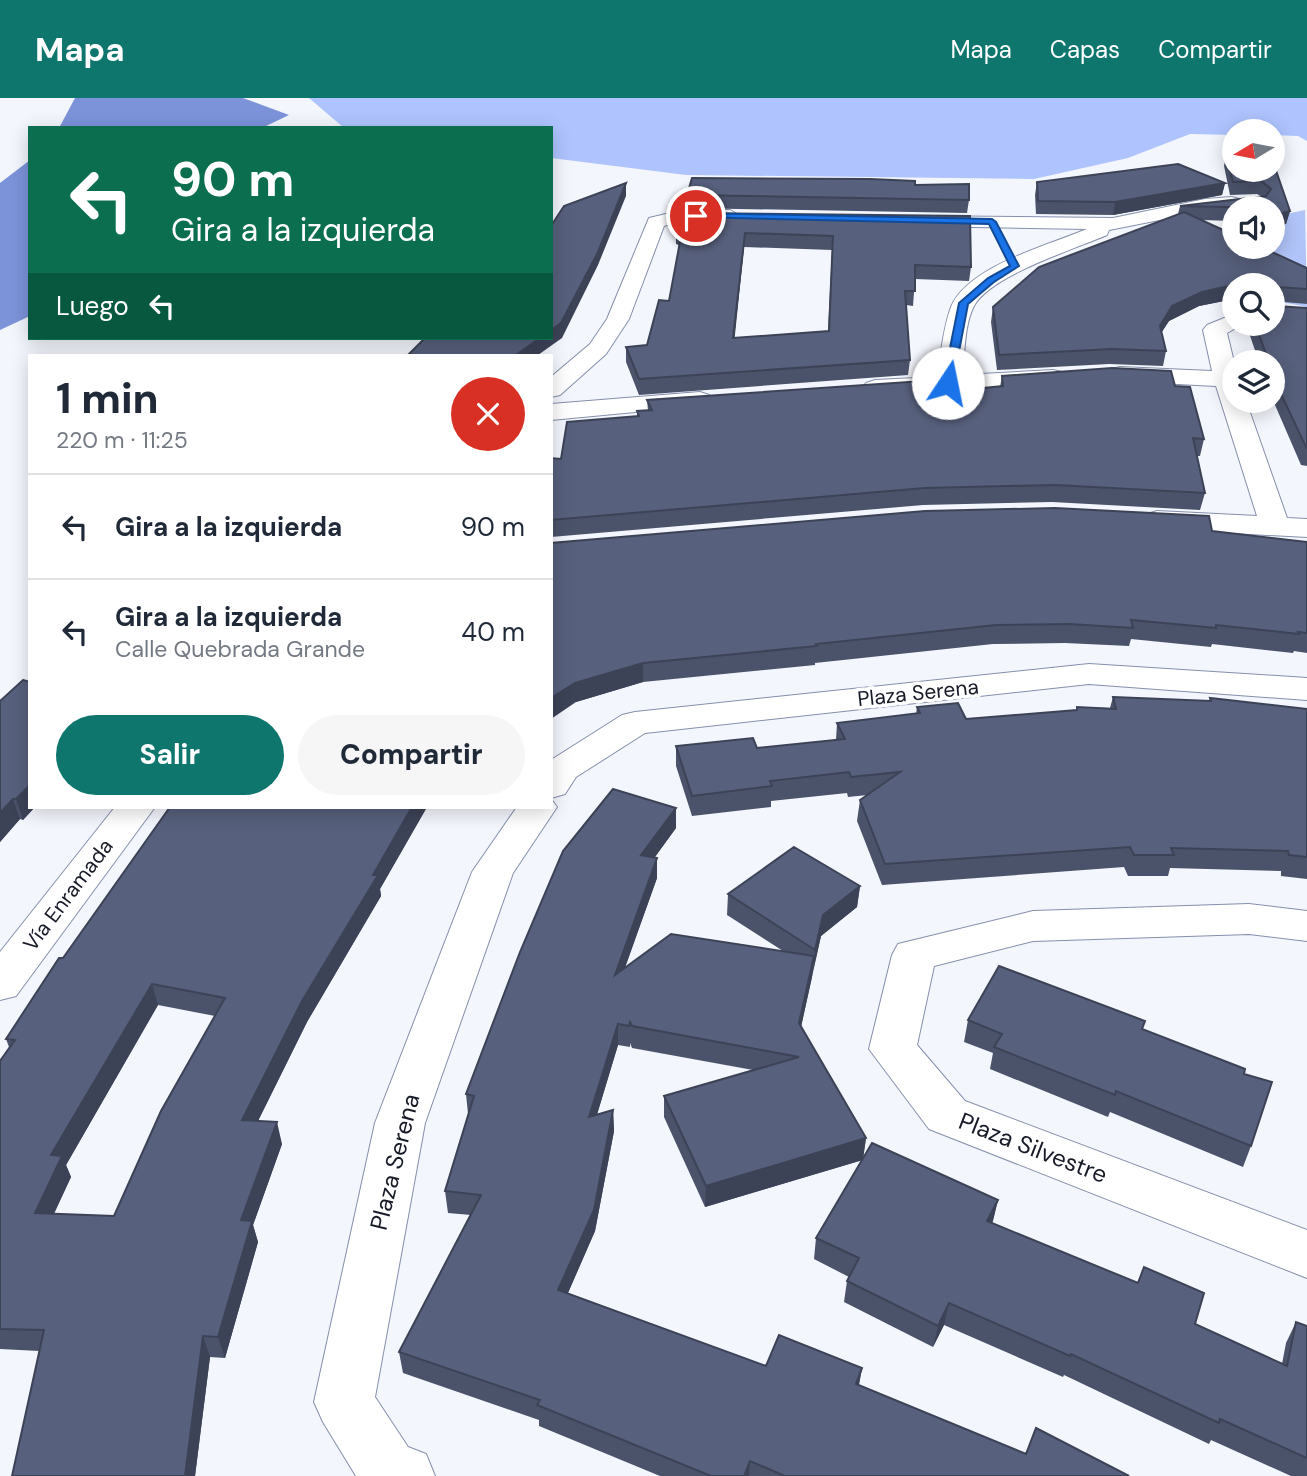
<!DOCTYPE html>
<html lang="es">
<head>
<meta charset="utf-8">
<style>
	:root { --surface:#fff; --page:#f6f6f7; --text:#1f2937; --muted:#747a83; --line:#e0e1e3; --accent:#0f766e }
	body { margin:0; font-family:"DM Sans",sans-serif; background:var(--page); color:var(--text); height:100vh; display:flex; flex-direction:column; font-size:26px; white-space:nowrap }
	* { box-sizing:border-box; margin:0 }
	p { font-size:23px; color:var(--muted) }
	.icon { flex:none; width:38px; height:38px; fill:none; stroke:currentColor; stroke-width:2; stroke-linecap:round; stroke-linejoin:round }
	.map { position:relative; flex:1; overflow:hidden }
	.details { position:absolute; left:28px; top:256px; width:525px; height:455px; display:flex; flex-direction:column; background:var(--surface); border-radius:0px; box-shadow:0 4px 18px #0003 }
	.details>* { flex:none }
	.hud { position:absolute; left:28px; top:28px; width:525px; height:214px; border-radius:0px; box-shadow:0 4px 18px #0003; background:#0b6e4f; color:#fff; overflow:hidden }
	.needle { width:46px; rotate:260deg }
	.tools { position:absolute; left:1222px; top:21px; display:grid; gap:14px }
	.tools a { display:grid; place-items:center; width:63px; height:63px; border-radius:50%; background:var(--surface); box-shadow:0 4px 18px #0003; font-size:35px }
	.pin { position:absolute; display:grid; place-items:center; width:60px; height:60px; color:#fff; margin:-30px; border:4px solid #fff; border-radius:50%; box-shadow:0 2px 7px #0007 }
	.me { position:absolute; width:77px; margin:-38px; rotate:11deg; stroke-linejoin:round; filter:drop-shadow(0 0 5px #0008) }
	.turn { display:flex; align-items:center; gap:24px; height:147px; padding:0 28px; font-size:32px }
	.turn .icon { width:91px; height:91px; stroke-width:2.5 }
	.turn b { display:block; font-size:49px; line-height:60px }
	.then { display:flex; align-items:center; height:66px; padding:0 28px; background:#0003; gap:14px; font-size:26px }
	.round { display:grid; place-items:center; flex:none; width:74px; height:74px; border-radius:37px; background:var(--page) }
	.headline { display:flex; align-items:center; justify-content:space-between; height:119px; padding:0 28px }
	h1 { font-size:42px; font-weight:800; line-height:52px }
	.action { display:flex; gap:14px; margin-top:auto; padding:14px 28px }
	.action a { flex:1; height:80px; border-radius:42px; background:var(--accent); color:#fff; font-size:28px; font-weight:800; line-height:80px; text-align:center }
	.action a+a { background:var(--page); color:var(--text) }
	ul { padding:0; list-style:none }
	li { display:flex; align-items:center; gap:21px; height:105px; padding:0 28px; border-top:2px solid var(--line) }
	li div { flex:1 }
	li b { display:block; font-size:26px }
	li em { font-style:normal }
	header { display:flex; align-items:center; gap:42px; box-sizing:border-box; height:98px; padding:0 35px; background:var(--accent); color:#fff }
	header strong { font-size:33px }
	nav { display:flex; gap:38px; margin-inline-start:auto; font-size:24px }
	.map>svg:first-child { display:block }
	.green { fill:#b1c4f9 }
	.forest { fill:#afc4ff }
	.water { fill:#7c93da }
	.lines { fill:none; stroke-linecap:round; stroke-linejoin:round }
	.street-casing { stroke:#848fac; stroke-width:2 }
	.street { fill:#fff; fill-rule:evenodd }
	.wall { fill:#4b536b; fill-rule:evenodd }
	.shaded-wall { fill:#3d4357 }
	.building { fill:#57607c; stroke:#3d4357; stroke-width:2; fill-rule:evenodd }
	.route { fill:#1a73e8; stroke:#114b97; stroke-width:2 }
	.labels { text-anchor:middle; stroke-width:7; stroke-linejoin:round; paint-order:stroke }
	.street-label { font-size:21px; fill:#171b27; stroke:#fff }
	.near-street-label { font-size:24px; fill:#171b27; stroke:#fff }
</style>
</head>
<body>
<header>
<strong>Mapa</strong>
<nav><a>Mapa</a><a>Capas</a><a>Compartir</a></nav>
</header>
<div class="map">
<svg width="1307" height="1378" viewBox="0 0 1307 1378">
	<rect width="100%" height="100%" fill="#f4f6fd"/>
	<path class="green" d="M 1305,112 L 1307,209 L 1272,202 L 1272,187 L 1234,187 L 1199,179 L 1257,149 L 1272,149 L 1272,144 L 1280,141 L 1272,138 L 1272,119 Z"/>
	<path class="forest" d="M 309,0 L 1307,0 L 1307,43 L 1298,38 L 1272,37 L 1272,33 L 1234,33 L 1234,37 L 1190,36 L 1128,60 L 1034,81 L 686,77 L 551,60 L 551,30 L 344,30 Z"/>
	<path class="water" d="M 75,0 L 243,0 L 289,17 L 262,30 L 59,30 Z
		M 30,62 L 30,218 L 0,232 L 0,85 Z"/>
	<g class="lines">
		<defs>
			<path id="street" d="M 1232,99 L 1239,101 L 1241,105 L 1239,109 L 1205,113 L 1109,132 L 1107,137 C 1075,151 991,177 974,208 C 964,227 965,256 962,277 L 1053,272 L 1062,274 L 1065,279 L 1062,284 L 875,298 L 866,295 L 862,290 L 866,285 L 875,282 L 937,279 C 941,256 943,230 951,209 C 968,168 1049,147 1087,131 L 917,128 L 907,122 L 910,118 L 1113,120 L 1205,101 Z
				M 683,112 L 730,112 L 740,118 C 729,130 683,121 664,128 L 629,221 L 606,256 L 560,297 L 551,299 L 551,279 L 590,246 L 607,221 L 649,120 Z
				M 1234,216 L 1234,226 L 1243,226 L 1227,235 L 1234,264 L 1234,303 L 1246,303 L 1287,420 L 1307,421 L 1307,439 L 1157,431 L 1147,428 L 1142,422 L 1147,416 L 1157,413 L 1257,418 L 1216,288 L 1120,283 L 1111,281 L 1108,276 L 1111,271 L 1120,269 L 1212,273 L 1203,232 L 1207,227 Z
				M 700,294 L 709,297 L 713,302 L 709,307 L 551,322 L 551,306 Z
				M 1089,566 L 1307,580 L 1307,602 L 1089,586 L 645,635 L 576,679 L 565,696 L 551,700 L 551,662 L 622,617 L 635,614 Z
				M 551,701 L 557,709 L 513,775 L 425,1025 L 375,1299 L 408,1349 L 426,1356 L 435,1378 L 356,1378 L 323,1324 L 314,1304 L 375,1025 L 472,774 L 517,709 L 551,709 Z
				M 115,709 L 155,709 L 16,898 L 0,902 L 0,854 Z
				M 1249,806 L 1307,813 L 1307,843 L 1249,836 L 1033,843 L 934,868 L 917,947 L 965,1003 L 1307,1132 L 1307,1180 L 929,1031 L 869,951 L 892,857 L 898,846 L 1033,813 Z"/>
		</defs>
		<use href="#street" class="street-casing"/>
		<use href="#street" class="street"/>
	</g>
	<path class="wall" d="M 1226,56 L 1272,72 L 1290,113 L 1286,126 L 1272,110 L 1234,110 L 1234,123 L 1201,122 L 1307,170 L 1307,206 L 1273,203 L 1273,205 L 1276,208 L 1307,210 L 1307,368 L 1301,367 L 1272,300 L 1272,264 L 1259,264 L 1246,226 L 1272,226 L 1272,187 L 1234,187 L 1234,201 L 1199,208 L 1169,223 L 1161,235 L 1166,253 L 1163,268 L 1109,266 L 997,272 L 991,224 L 993,209 L 1178,116 L 1180,108 L 1261,98 L 1257,96 L 1230,97 L 1224,68 Z
		M 1037,84 L 1225,85 L 1222,97 L 1113,117 L 1036,116 L 1035,97 Z
		M 915,87 L 969,102 L 967,115 L 686,110 L 687,97 Z
		M 970,118 L 971,169 L 969,183 L 915,181 L 913,208 L 906,207 L 910,262 L 908,277 L 639,297 L 626,264 L 626,249 L 647,247 L 669,203 L 679,147 L 676,146 L 676,133 ZM 744,149 L 832,152 L 828,233 L 734,240 Z
		M 1002,278 L 1175,288 L 1204,341 L 1200,358 L 1197,358 L 1205,395 L 1200,412 L 1052,404 L 923,407 L 551,439 L 551,360 L 561,361 L 637,318 L 637,313 L 648,313 L 647,302 L 932,295 L 1000,289 Z
		M 1212,433 L 1307,444 L 1307,555 L 1294,553 L 1293,555 L 1212,546 L 1211,549 L 1131,541 L 1129,548 L 1065,545 L 993,546 L 815,565 L 815,567 L 643,584 L 576,604 L 551,445 Z
		M 1113,599 L 1209,603 L 1210,600 L 1307,611 L 1307,781 L 1281,778 L 1281,773 L 1170,770 L 1168,778 L 1128,778 L 1124,769 L 882,787 L 857,723 L 860,702 L 867,697 L 848,699 L 847,695 L 771,703 L 771,709 L 692,718 L 676,668 L 676,648 L 757,650 L 836,642 L 837,625 L 916,616 L 917,609 L 966,621 L 1076,612 L 1077,609 L 1110,610 Z
		M 0,603 L 30,709 L 35,709 L 23,722 L 20,721 L 0,744 Z
		M 170,709 L 427,709 L 380,791 L 381,798 L 307,924 L 258,1023 L 282,1046 L 253,1127 L 258,1144 L 225,1260 L 210,1259 L 195,1378 L 12,1378 L 39,1253 L 0,1251 L 0,963 L 9,949 L 6,941 ZM 158,907 L 215,918 L 114,1118 L 54,1116 L 71,1079 L 66,1067 Z
		M 676,710 L 676,730 L 655,759 L 657,760 L 657,780 L 625,869 L 783,853 L 727,817 L 728,796 L 860,788 L 857,809 L 821,838 L 801,929 L 866,1040 L 863,1059 L 998,1102 L 992,1125 L 1195,1226 L 1282,1266 L 1286,1245 L 1296,1224 L 1307,1228 L 1307,1378 L 1291,1378 L 1211,1342 L 1209,1346 L 1064,1277 L 1063,1279 L 944,1227 L 933,1249 L 844,1204 L 847,1183 L 849,1179 L 814,1161 L 816,1140 L 862,1062 L 705,1109 L 664,1019 L 664,998 L 753,972 L 632,950 L 630,945 L 630,949 L 618,947 L 597,1016 L 613,1012 L 614,1033 L 595,1133 L 568,1195 L 766,1268 L 862,1270 L 859,1287 L 1026,1356 L 1129,1378 L 660,1378 L 539,1328 L 539,1322 L 403,1275 L 399,1254 L 471,1117 L 448,1115 L 445,1093 L 468,1016 L 466,996 Z
		M 968,922 L 1143,932 L 1244,976 L 1251,1048 L 1243,1069 L 1110,1014 L 1108,1019 L 990,971 L 993,955 L 964,944 Z"/>
	<path class="shaded-wall" d="M 626,85 L 626,98 L 598,167 L 562,240 L 538,257 L 516,257 L 540,240 L 551,240 L 551,232 Z
		M 1225,85 L 1222,97 L 1113,117 L 1115,104 Z
		M 1290,113 L 1286,126 L 1272,130 L 1272,118 Z
		M 745,135 L 744,149 L 733,256 L 733,240 Z
		M 1237,186 L 1237,187 L 1234,187 L 1234,201 L 1199,208 L 1169,223 L 1156,243 L 1160,228 L 1172,208 L 1202,194 Z
		M 643,565 L 643,584 L 576,604 L 551,621 L 551,600 L 575,585 Z
		M 30,687 L 30,709 L 35,709 L 23,722 L 16,701 Z
		M 13,701 L 20,721 L 0,744 L 0,715 Z
		M 412,709 L 427,709 L 380,791 L 381,798 L 307,924 L 248,1043 L 242,1022 L 302,903 Z
		M 676,710 L 676,730 L 641,778 L 641,757 Z
		M 657,760 L 657,780 L 615,898 L 615,877 Z
		M 860,788 L 857,809 L 821,838 L 813,873 L 815,852 L 823,817 Z
		M 814,858 L 812,879 L 797,947 L 799,925 Z
		M 152,886 L 158,907 L 66,1067 L 71,1079 L 44,1136 L 35,1115 L 51,1057 Z
		M 618,926 L 618,947 L 590,1040 L 589,1019 Z
		M 613,1012 L 614,1033 L 595,1133 L 560,1213 L 558,1192 Z
		M 277,1024 L 282,1046 L 253,1127 L 258,1144 L 225,1260 L 218,1239 L 241,1122 Z
		M 866,1040 L 863,1062 L 705,1109 L 706,1088 Z
		M 998,1102 L 993,1123 L 982,1145 L 987,1123 Z
		M 949,1205 L 944,1227 L 933,1249 L 938,1228 Z
		M 203,1238 L 210,1259 L 195,1378 L 185,1378 Z
		M 862,1270 L 858,1291 L 856,1286 Z
		M 750,1363 L 749,1378 L 744,1378 Z"/>
	<path class="building" d="M 1226,56 L 1234,57 L 1234,72 L 1272,72 L 1272,61 L 1290,113 L 1272,118 L 1272,110 L 1180,108 L 1266,98 L 1271,91 L 1261,83 L 1233,84 Z
		M 1178,66 L 1225,85 L 1115,104 L 1038,103 L 1037,84 Z
		M 692,80 L 870,81 L 915,83 L 915,87 L 969,86 L 969,102 L 687,97 Z
		M 626,85 L 598,154 L 561,225 L 551,232 L 551,128 L 564,108 Z
		M 1184,114 L 1234,137 L 1234,149 L 1261,149 L 1307,170 L 1307,191 L 1276,189 L 1273,192 L 1273,205 L 1276,208 L 1307,210 L 1307,351 L 1281,296 L 1272,273 L 1272,264 L 1269,264 L 1255,226 L 1272,226 L 1272,187 L 1238,187 L 1237,186 L 1202,194 L 1172,208 L 1160,228 L 1166,253 L 1112,251 L 999,257 L 993,209 L 1039,169 Z
		M 681,115 L 970,118 L 971,169 L 915,167 L 915,193 L 905,193 L 910,262 L 639,281 L 626,249 L 647,247 L 659,202 L 669,203 L 682,133 L 676,133 ZM 745,135 L 833,138 L 829,233 L 733,240 Z
		M 425,240 L 540,240 L 516,257 L 408,257 Z
		M 1112,270 L 1171,273 L 1175,288 L 1190,289 L 1204,341 L 1193,340 L 1205,395 L 1055,387 L 925,390 L 551,422 L 551,360 L 561,361 L 567,324 L 639,318 L 637,313 L 652,312 L 647,302 L 923,283 L 932,295 L 1003,288 L 1002,278 Z
		M 1055,410 L 1209,418 L 1212,433 L 1307,444 L 1307,535 L 1298,534 L 1299,536 L 1216,527 L 1216,530 L 1131,522 L 1133,530 L 1069,526 L 996,527 L 816,546 L 817,548 L 643,565 L 575,585 L 551,600 L 551,445 L 925,413 Z
		M 23,582 L 30,584 L 30,687 L 16,701 L 13,701 L 0,715 L 0,603 Z
		M 1113,599 L 1211,603 L 1210,600 L 1307,611 L 1307,759 L 1289,757 L 1288,753 L 1171,750 L 1174,757 L 1134,757 L 1130,749 L 885,766 L 860,702 L 900,674 L 851,679 L 849,674 L 770,683 L 772,688 L 692,698 L 676,648 L 753,640 L 757,650 L 845,641 L 837,625 L 920,615 L 917,609 L 958,605 L 966,621 L 1077,612 L 1077,609 L 1116,611 Z
		M 613,691 L 676,710 L 641,757 L 657,760 L 615,877 L 671,836 L 814,858 L 799,925 L 866,1040 L 706,1088 L 664,998 L 799,959 L 632,928 L 630,924 L 629,928 L 618,926 L 589,1019 L 613,1012 L 594,1112 L 558,1192 L 766,1268 L 779,1237 L 862,1270 L 856,1286 L 1026,1356 L 1036,1330 L 1129,1378 L 785,1378 L 750,1363 L 744,1378 L 711,1378 L 537,1307 L 540,1302 L 399,1254 L 481,1097 L 445,1093 L 474,998 L 466,996 L 520,854 L 563,753 Z
		M 170,709 L 412,709 L 373,777 L 378,777 L 302,903 L 242,1022 L 277,1024 L 241,1122 L 252,1123 L 218,1239 L 203,1238 L 185,1378 L 12,1378 L 44,1232 L 0,1231 L 0,963 L 15,942 L 6,941 L 59,860 L 63,860 ZM 152,886 L 225,900 L 161,1013 L 114,1118 L 35,1115 L 62,1058 L 51,1057 Z
		M 794,749 L 860,788 L 823,817 L 815,852 L 728,796 Z
		M 999,868 L 1145,923 L 1142,931 L 1245,971 L 1244,976 L 1272,984 L 1251,1048 L 1116,993 L 1115,997 L 994,949 L 1002,936 L 968,922 Z
		M 872,1045 L 998,1102 L 987,1123 L 1138,1185 L 1144,1169 L 1204,1195 L 1195,1226 L 1287,1268 L 1296,1224 L 1307,1228 L 1307,1360 L 1220,1321 L 1219,1325 L 1071,1256 L 1070,1258 L 949,1205 L 938,1228 L 847,1183 L 859,1160 L 816,1140 Z"/>
	<path class="route" d="M 696,115 L 992,121 L 996,124 L 1019,168 L 994,184 L 968,206 L 953,285 L 948,288 L 943,285 L 959,205 L 988,180 L 1010,168 L 989,126 L 693,119 Z"/>
	<g class="labels">
		<g class="street-label">
			<text transform="translate(918 595) rotate(-6)" y="7">Plaza Serena</text>
			<text transform="translate(68 797) rotate(-53)" y="7">Vía Enramada</text>
		</g>
		<g class="near-street-label">
			<text transform="translate(1033 1050) rotate(21)" y="8">Plaza Silvestre</text>
			<text transform="translate(395 1064) rotate(-76)" y="8">Plaza Serena</text>
		</g>
	</g>
</svg>
<div class="tools">
<a><svg class="needle" viewBox="-14 -14 28 28"><path d="M0-13l5 13h-10z" fill="#e53935"/><path d="M0 13l5-13h-10z" fill="#747a83"/></svg></a>
<a><svg class="icon" aria-label="sound" viewBox="0 0 24 24"><path d="M4 9h4l5-4v14l-5-4H4zM17 9q2 3 0 6"/></svg></a>
<a><svg class="icon" aria-label="search" viewBox="0 0 24 24"><circle cx="10" cy="10" r="6"/><path d="M15 15l6 6"/></svg></a>
<a><svg class="icon" aria-label="layers" viewBox="0 0 24 24"><path d="M12 4l9 5-9 5-9-5zM3 14l9 5 9-5"/></svg></a>
</div>
<div class="pin" style="left:696px;top:118px;background:#d93025"><svg class="icon" aria-label="arrive" viewBox="0 0 24 24"><path d="M6 21V4h12l-3 4 3 4H6"/></svg></div>
<svg class="me" style="left:948px;top:285px" viewBox="-20 -20 40 40"><circle r="19" fill="#fff"/><path d="M0-13L10 11 0 6-10 11z" fill="#1a73e8"/></svg>
<div class="hud">
<div class="turn"><svg class="icon" aria-label="left" viewBox="0 0 24 24"><path d="M17 20v-9H6M10 6l-5 5 5 5"/></svg><div><b>90 m</b>Gira a la izquierda</div></div>
<div class="then">Luego<svg class="icon" aria-label="left" viewBox="0 0 24 24"><path d="M17 20v-9H6M10 6l-5 5 5 5"/></svg></div>
</div>
<section class="details">
<div class="headline"><div><h1>1 min</h1><p>220 m · 11:25</p></div><a class="round" style="background:#d93025;color:#fff"><svg class="icon" aria-label="close" viewBox="0 0 24 24"><path d="M6 6l12 12M18 6L6 18"/></svg></a></div>
<ul>
<li><svg class="icon" aria-label="left" viewBox="0 0 24 24"><path d="M17 20v-9H6M10 6l-5 5 5 5"/></svg><div><b>Gira a la izquierda</b></div><em>90 m</em></li>
<li><svg class="icon" aria-label="left" viewBox="0 0 24 24"><path d="M17 20v-9H6M10 6l-5 5 5 5"/></svg><div><b>Gira a la izquierda</b><p>Calle Quebrada Grande</p></div><em>40 m</em></li>
</ul>
<div class="action"><a>Salir</a><a>Compartir</a></div>
</section>
</div>
</body>
</html>
